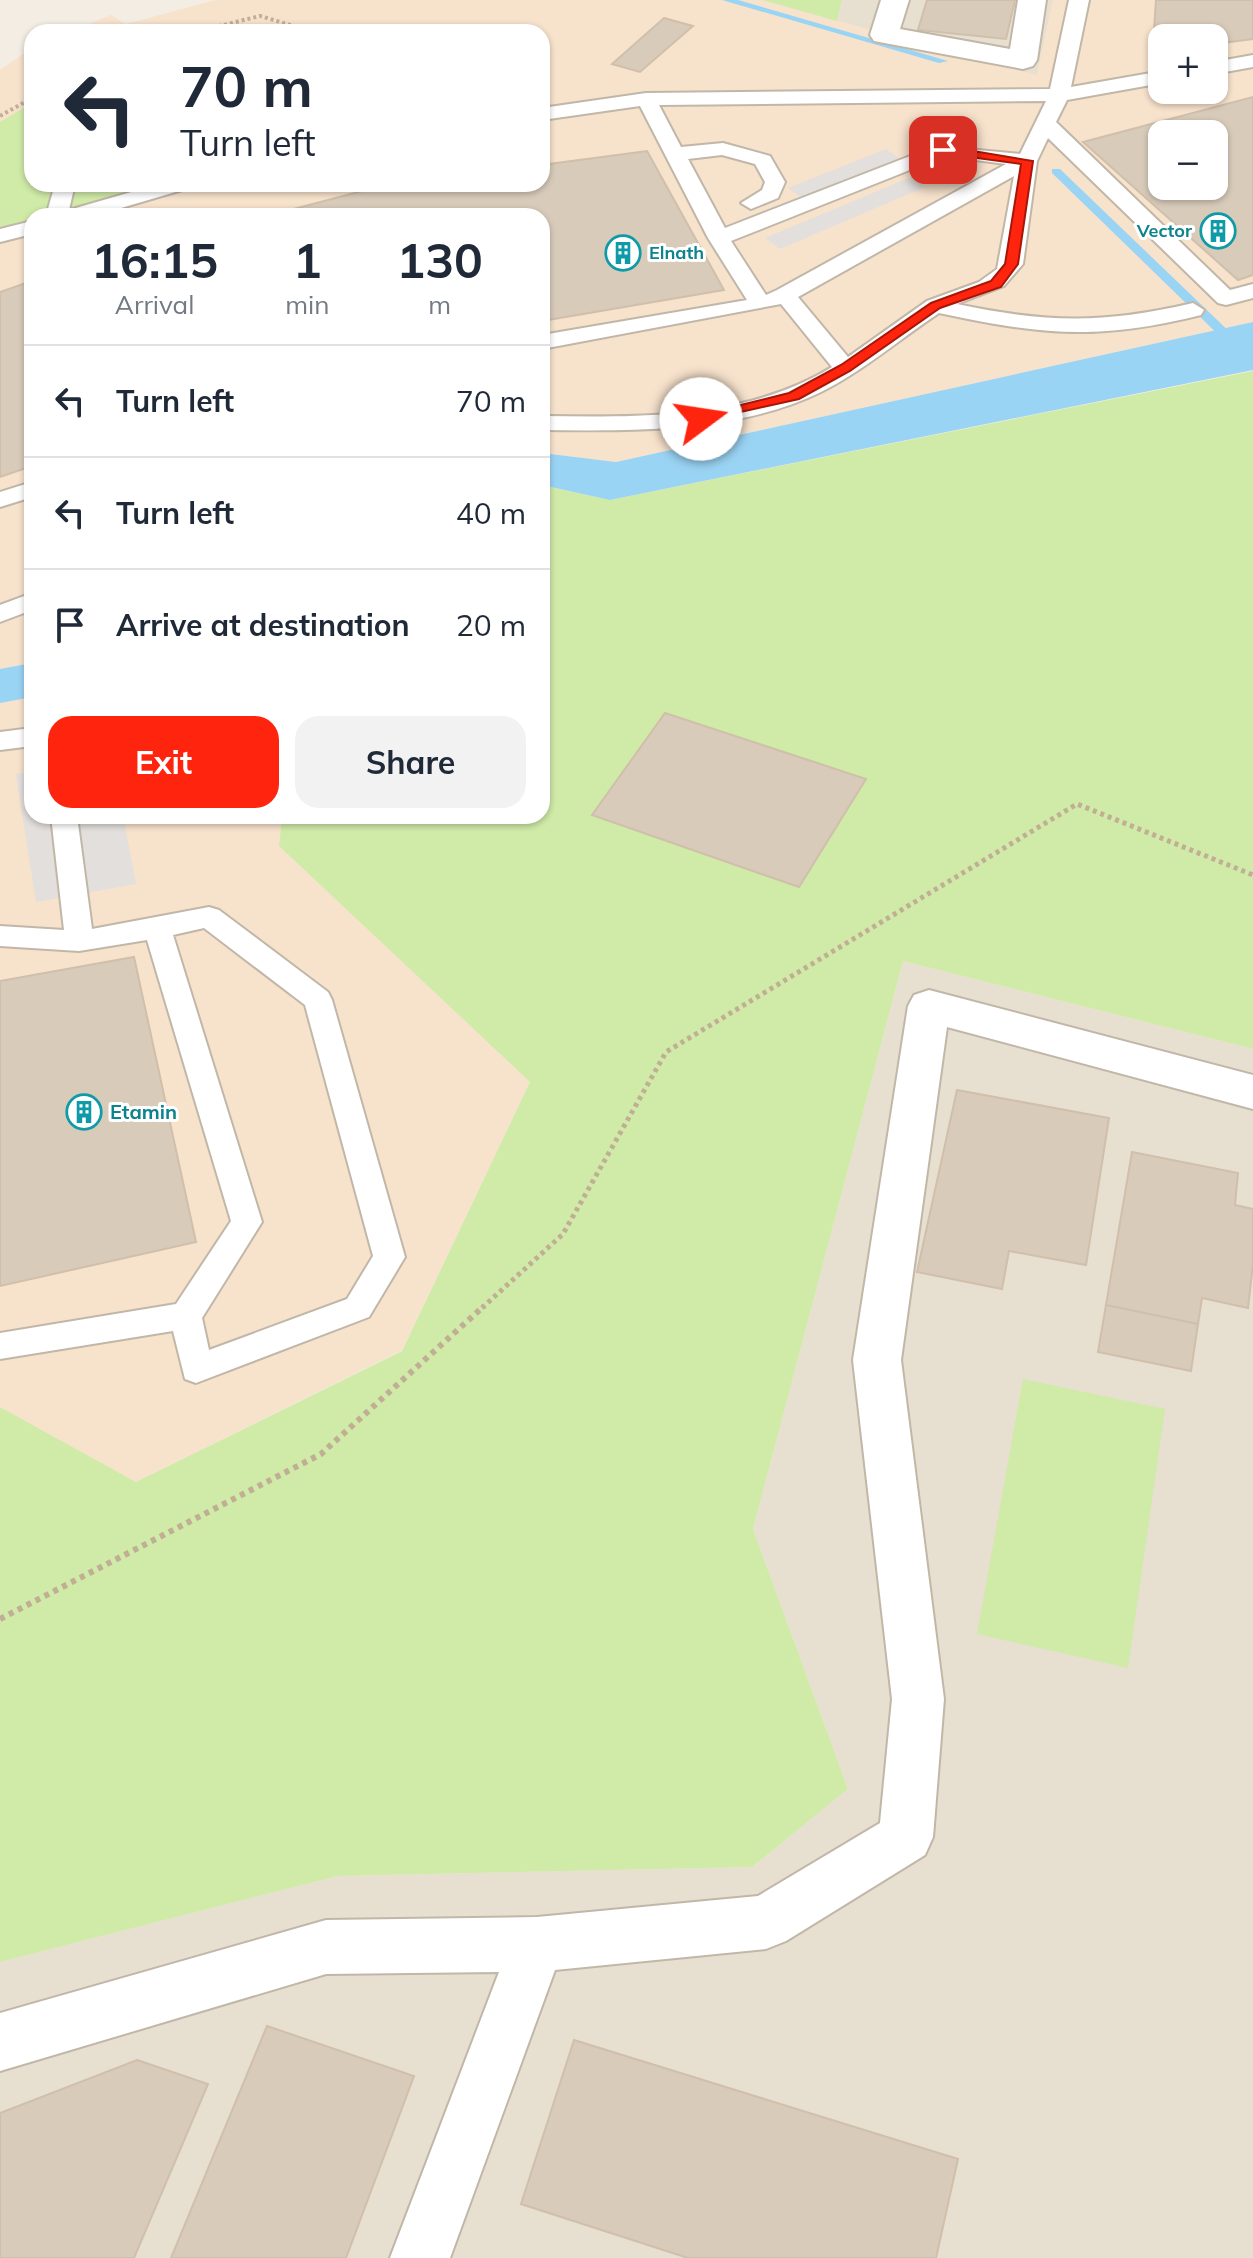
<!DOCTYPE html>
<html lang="en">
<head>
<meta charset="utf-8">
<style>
	:root { --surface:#fff; --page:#f2f2f3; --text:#1f2937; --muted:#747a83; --line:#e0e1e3; --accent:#ff240d }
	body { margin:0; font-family:Mulish,sans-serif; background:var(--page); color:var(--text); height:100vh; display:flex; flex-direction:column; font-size:30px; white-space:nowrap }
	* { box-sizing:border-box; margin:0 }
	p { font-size:26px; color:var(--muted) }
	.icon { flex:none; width:44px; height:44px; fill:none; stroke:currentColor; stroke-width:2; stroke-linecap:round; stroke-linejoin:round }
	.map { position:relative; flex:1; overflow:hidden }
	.panel { position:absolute; left:24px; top:208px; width:526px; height:616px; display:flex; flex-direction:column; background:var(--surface); border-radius:24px; box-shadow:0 2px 6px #0004 }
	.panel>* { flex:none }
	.top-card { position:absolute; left:24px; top:24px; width:526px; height:168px; border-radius:24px; box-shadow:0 2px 6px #0004; background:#fff; color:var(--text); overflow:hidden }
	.tools { position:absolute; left:1148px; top:24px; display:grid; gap:16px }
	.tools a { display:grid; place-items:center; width:80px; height:80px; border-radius:16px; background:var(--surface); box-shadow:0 2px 6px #0004; font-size:40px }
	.pin { position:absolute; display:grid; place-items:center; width:68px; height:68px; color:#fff; margin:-34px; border-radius:16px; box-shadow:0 4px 12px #0006 }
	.me { position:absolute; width:88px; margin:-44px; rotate:76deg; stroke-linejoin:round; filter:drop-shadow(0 0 6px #0008) }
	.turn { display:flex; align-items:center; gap:28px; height:168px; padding:0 24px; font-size:36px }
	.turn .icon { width:104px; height:104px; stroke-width:2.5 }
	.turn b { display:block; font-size:56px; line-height:68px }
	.eta { display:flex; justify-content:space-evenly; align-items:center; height:136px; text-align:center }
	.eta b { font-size:48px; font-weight:700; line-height:56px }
	.primary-button { display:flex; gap:16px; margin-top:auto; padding:16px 24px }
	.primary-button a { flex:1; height:92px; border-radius:24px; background:var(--accent); color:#fff; font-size:32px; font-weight:700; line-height:92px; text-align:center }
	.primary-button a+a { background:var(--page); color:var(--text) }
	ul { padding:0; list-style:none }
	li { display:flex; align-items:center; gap:24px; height:112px; padding:0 24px; border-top:2px solid var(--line) }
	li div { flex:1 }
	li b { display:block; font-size:30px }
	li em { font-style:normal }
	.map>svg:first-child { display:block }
	.residential { fill:#e7dfd0 }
	.commercial { fill:#f7e2cc; fill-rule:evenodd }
	.green { fill:#d0eaa8 }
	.parking { fill:#e3dfdc }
	.water { fill:#9ad4f4 }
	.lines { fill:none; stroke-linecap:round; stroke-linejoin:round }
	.stream { fill:#9ad4f4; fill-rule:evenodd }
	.building { fill:#d8cbba; stroke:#d0bfaa; stroke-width:2; fill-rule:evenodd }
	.lane-casing { stroke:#c1b7a8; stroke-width:4 }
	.street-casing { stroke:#c1b7a8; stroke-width:4 }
	.path-far2 { stroke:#c1af95; stroke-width:4; stroke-dasharray:3 3; stroke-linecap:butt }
	.path-far1 { stroke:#c1af95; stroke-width:5; stroke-dasharray:4 4; stroke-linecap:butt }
	.path { stroke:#c1af95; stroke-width:6; stroke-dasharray:5 5; stroke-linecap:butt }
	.lane { fill:#fff; fill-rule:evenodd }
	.street { fill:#fff; fill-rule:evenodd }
	.route { fill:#ff240d; stroke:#a61708; stroke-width:2 }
	.labels { text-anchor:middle; stroke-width:6; stroke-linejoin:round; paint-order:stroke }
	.far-culture-label { font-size:18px; font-weight:bold; fill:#0d838f; stroke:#fff; text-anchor:end }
	.culture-label { font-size:20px; font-weight:bold; fill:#0d838f; stroke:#fff; text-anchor:start }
</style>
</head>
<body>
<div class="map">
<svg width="1253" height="2258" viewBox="0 0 1253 2258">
	<rect width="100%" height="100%" fill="#f3ede3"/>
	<path class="residential" d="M 842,0 L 1053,0 L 1037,76 L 837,21 Z
		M 903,961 L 1253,1049 L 1253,2258 L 0,2258 L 0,1962 L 338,1876 L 752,1867 L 848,1789 L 753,1529 Z"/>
	<path class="commercial" d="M 216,0 L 762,0 L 1037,75 L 1053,0 L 1253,0 L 1253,322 L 616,462 L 542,453 L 542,216 L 32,216 L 32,816 L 282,816 L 279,846 L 530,1082 L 402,1350 L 136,1482 L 0,1407 L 0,70 L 32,48 L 32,184 L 542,184 L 542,32 L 70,32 L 111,15 L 126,24 ZM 1162,38 L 1214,38 L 1214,90 L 1162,90 ZM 1162,134 L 1214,134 L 1214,186 L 1162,186 Z"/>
	<path class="green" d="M 762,0 L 842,0 L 837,21 Z
		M 32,103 L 32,184 L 152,184 L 47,216 L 32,216 L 32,220 L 0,230 L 0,122 Z
		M 1253,371 L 1253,1049 L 903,961 L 753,1529 L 848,1789 L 752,1867 L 338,1876 L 0,1962 L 0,1407 L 136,1482 L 402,1351 L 530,1082 L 279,846 L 282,816 L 542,816 L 542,485 L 610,500 Z
		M 1023,1379 L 1165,1409 L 1128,1668 L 977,1634 Z"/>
	<path class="parking" d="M 886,149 L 901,160 L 804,199 L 788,188 Z
		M 911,177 L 925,187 L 780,249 L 765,238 Z
		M 32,771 L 32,816 L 123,816 L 136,884 L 36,902 L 16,774 Z"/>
	<path class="water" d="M 1253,322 L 1253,370 L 610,500 L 542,485 L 542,453 L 616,462 Z
		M 32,663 L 32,697 L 0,703 L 0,669 Z"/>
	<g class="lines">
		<path class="stream" d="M 722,0 L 738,0 L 948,61 L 939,63 Z
			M 1052,169 L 1060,169 L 1237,339 L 1237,345 L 1229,345 L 1052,173 Z"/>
	</g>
	<path class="building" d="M 927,0 L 1015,0 L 1006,39 L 918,30 Z
		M 1156,0 L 1253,0 L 1253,39 L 1214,44 L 1214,38 L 1162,38 L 1162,44 L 1153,44 Z
		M 664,18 L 693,26 L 640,72 L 612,64 Z
		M 1253,97 L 1253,275 L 1238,280 L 1083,142 ZM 1162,134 L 1214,134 L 1214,186 L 1162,186 Z
		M 647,151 L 724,290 L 542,321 L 542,216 L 267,216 L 366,190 L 409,184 L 542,184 L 542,165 Z
		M 32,281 L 32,466 L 0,477 L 0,292 Z
		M 665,713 L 866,779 L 799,887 L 592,815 Z
		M 134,957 L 196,1242 L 0,1286 L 0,981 Z
		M 957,1090 L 1109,1118 L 1086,1265 L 1009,1251 L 1002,1289 L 917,1272 Z
		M 1132,1152 L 1238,1173 L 1235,1205 L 1253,1209 L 1253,1264 L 1248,1308 L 1202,1298 L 1198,1324 L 1106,1305 Z
		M 1106,1305 L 1198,1324 L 1191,1371 L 1098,1352 Z
		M 267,2026 L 414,2076 L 346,2258 L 171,2258 Z
		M 574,2040 L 958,2159 L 936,2258 L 688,2258 L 521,2204 Z
		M 137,2060 L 208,2084 L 134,2258 L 0,2258 L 0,2113 Z"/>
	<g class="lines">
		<defs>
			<path id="lane" d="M 1069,0 L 1089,0 L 1071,87 L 1162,71 L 1162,83 L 1067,100 L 1056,122 L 1230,290 L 1253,284 L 1253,298 L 1226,305 L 1218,303 L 1048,138 L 1037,161 L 1023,264 L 1004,286 L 957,304 C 1047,323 1103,324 1193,303 L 1204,310 L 1201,315 C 1096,341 1043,335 939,313 C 900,339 863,371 821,392 C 737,433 633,431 542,430 L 542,416 C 639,417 746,420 832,367 L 781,304 L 542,349 L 542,335 L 747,300 L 708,238 L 640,106 L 542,120 L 542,108 L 646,93 L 1050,89 ZM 1046,101 L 1020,154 L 936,146 L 725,228 L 688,159 L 722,155 L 755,164 L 765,182 L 762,190 L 741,203 L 751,209 L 778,198 L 785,182 L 770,156 L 723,143 L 681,147 L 659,105 ZM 945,156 L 1006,164 L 777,290 L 766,295 L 731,241 ZM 1014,176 L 997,269 L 979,282 L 927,301 L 848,357 L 798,297 Z
				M 1253,55 L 1253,67 L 1214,74 L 1214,62 Z
				M 55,184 L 75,184 L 69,210 L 159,184 L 192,184 L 189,188 L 94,216 L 46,216 Z
				M 32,221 L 32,234 L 0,242 L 0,229 Z
				M 32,482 L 32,497 L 0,507 L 0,492 Z
				M 32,593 L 32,610 L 0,622 L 0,605 Z
				M 32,728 L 32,746 L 0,750 L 0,732 Z
				M 51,816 L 77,816 L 92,929 L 209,907 L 219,910 L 328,992 L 332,1000 L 405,1257 L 369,1317 L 196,1383 L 185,1379 L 173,1331 L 0,1359 L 0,1333 L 176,1304 L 231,1221 L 147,940 L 79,951 L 0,946 L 0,926 L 64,930 ZM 204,928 L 305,1005 L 373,1256 L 347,1299 L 209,1350 L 202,1318 L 262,1222 L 173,935 Z"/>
			<path id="street" d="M 881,0 L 909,0 L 900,29 L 1010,49 L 1018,0 L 1046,0 L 1037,60 L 1033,66 L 1023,69 L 874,41 L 870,35 Z
				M 929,990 L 1253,1075 L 1253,1109 L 947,1027 L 901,1360 L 944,1699 L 933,1837 L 925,1855 L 786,1941 L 766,1949 L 555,1970 L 450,2258 L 390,2258 L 499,1972 L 326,1974 L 0,2071 L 0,2013 L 326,1920 L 537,1917 L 758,1896 L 880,1823 L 892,1699 L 853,1360 L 908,1006 L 914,995 Z"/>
		</defs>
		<use href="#lane" class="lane-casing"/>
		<use href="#street" class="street-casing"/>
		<path class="path-far2" d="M 195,32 L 260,16 L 314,32
			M 0,116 L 32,98"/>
		<path class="path-far1" d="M 482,1308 L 563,1234 L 666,1052 L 1077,804 L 1253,875"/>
		<path class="path" d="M 0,1619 L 321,1454 L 484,1306"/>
		<use href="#lane" class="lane"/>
		<use href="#street" class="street"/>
	</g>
	<path class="route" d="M 943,146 L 1033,161 L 1018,264 L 1001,287 L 940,308 L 850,371 L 799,399 L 696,422 L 696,416 L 789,393 L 841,365 L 931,303 L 991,281 L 1005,264 L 1021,164 L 939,153 L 939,148 Z"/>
	<defs>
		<symbol id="building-ring" viewBox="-11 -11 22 22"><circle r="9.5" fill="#fff" stroke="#0f9aa8" stroke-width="1.5"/><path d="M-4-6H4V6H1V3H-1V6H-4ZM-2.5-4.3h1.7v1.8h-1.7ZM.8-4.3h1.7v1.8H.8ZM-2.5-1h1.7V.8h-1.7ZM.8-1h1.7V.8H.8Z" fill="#0f9aa8"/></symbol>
	</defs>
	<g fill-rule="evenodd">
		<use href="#building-ring" x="1198" y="211" width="40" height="40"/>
		<use href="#building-ring" x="603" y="233" width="40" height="40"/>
		<use href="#building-ring" x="64" y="1092" width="40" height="40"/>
	</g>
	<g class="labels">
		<g class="far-culture-label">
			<text x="1192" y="237">Vector</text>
			<text x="649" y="259" text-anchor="start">Elnath</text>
		</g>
		<g class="culture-label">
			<text x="110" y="1119">Etamin</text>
		</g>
	</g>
</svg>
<div class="tools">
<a>+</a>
<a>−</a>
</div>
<div class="pin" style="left:943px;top:150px;background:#d93025"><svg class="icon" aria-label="arrive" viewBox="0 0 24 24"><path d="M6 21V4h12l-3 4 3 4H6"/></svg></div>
<svg class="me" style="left:701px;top:419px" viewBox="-20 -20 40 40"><circle r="19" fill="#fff"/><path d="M0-13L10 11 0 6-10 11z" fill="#ff240d"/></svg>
<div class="top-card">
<div class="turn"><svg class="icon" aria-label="left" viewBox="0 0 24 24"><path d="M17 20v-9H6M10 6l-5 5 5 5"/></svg><div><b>70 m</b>Turn left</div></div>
</div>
<section class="panel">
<div class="eta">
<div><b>16:15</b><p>Arrival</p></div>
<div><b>1</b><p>min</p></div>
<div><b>130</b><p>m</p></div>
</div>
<ul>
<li><svg class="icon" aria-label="left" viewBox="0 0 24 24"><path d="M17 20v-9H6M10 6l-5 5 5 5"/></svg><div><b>Turn left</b></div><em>70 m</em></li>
<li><svg class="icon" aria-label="left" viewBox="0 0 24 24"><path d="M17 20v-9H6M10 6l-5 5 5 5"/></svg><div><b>Turn left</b></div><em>40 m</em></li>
<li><svg class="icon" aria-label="arrive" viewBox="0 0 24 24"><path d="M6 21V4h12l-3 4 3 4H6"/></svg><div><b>Arrive at destination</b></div><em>20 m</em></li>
</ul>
<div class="primary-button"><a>Exit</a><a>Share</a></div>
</section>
</div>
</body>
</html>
